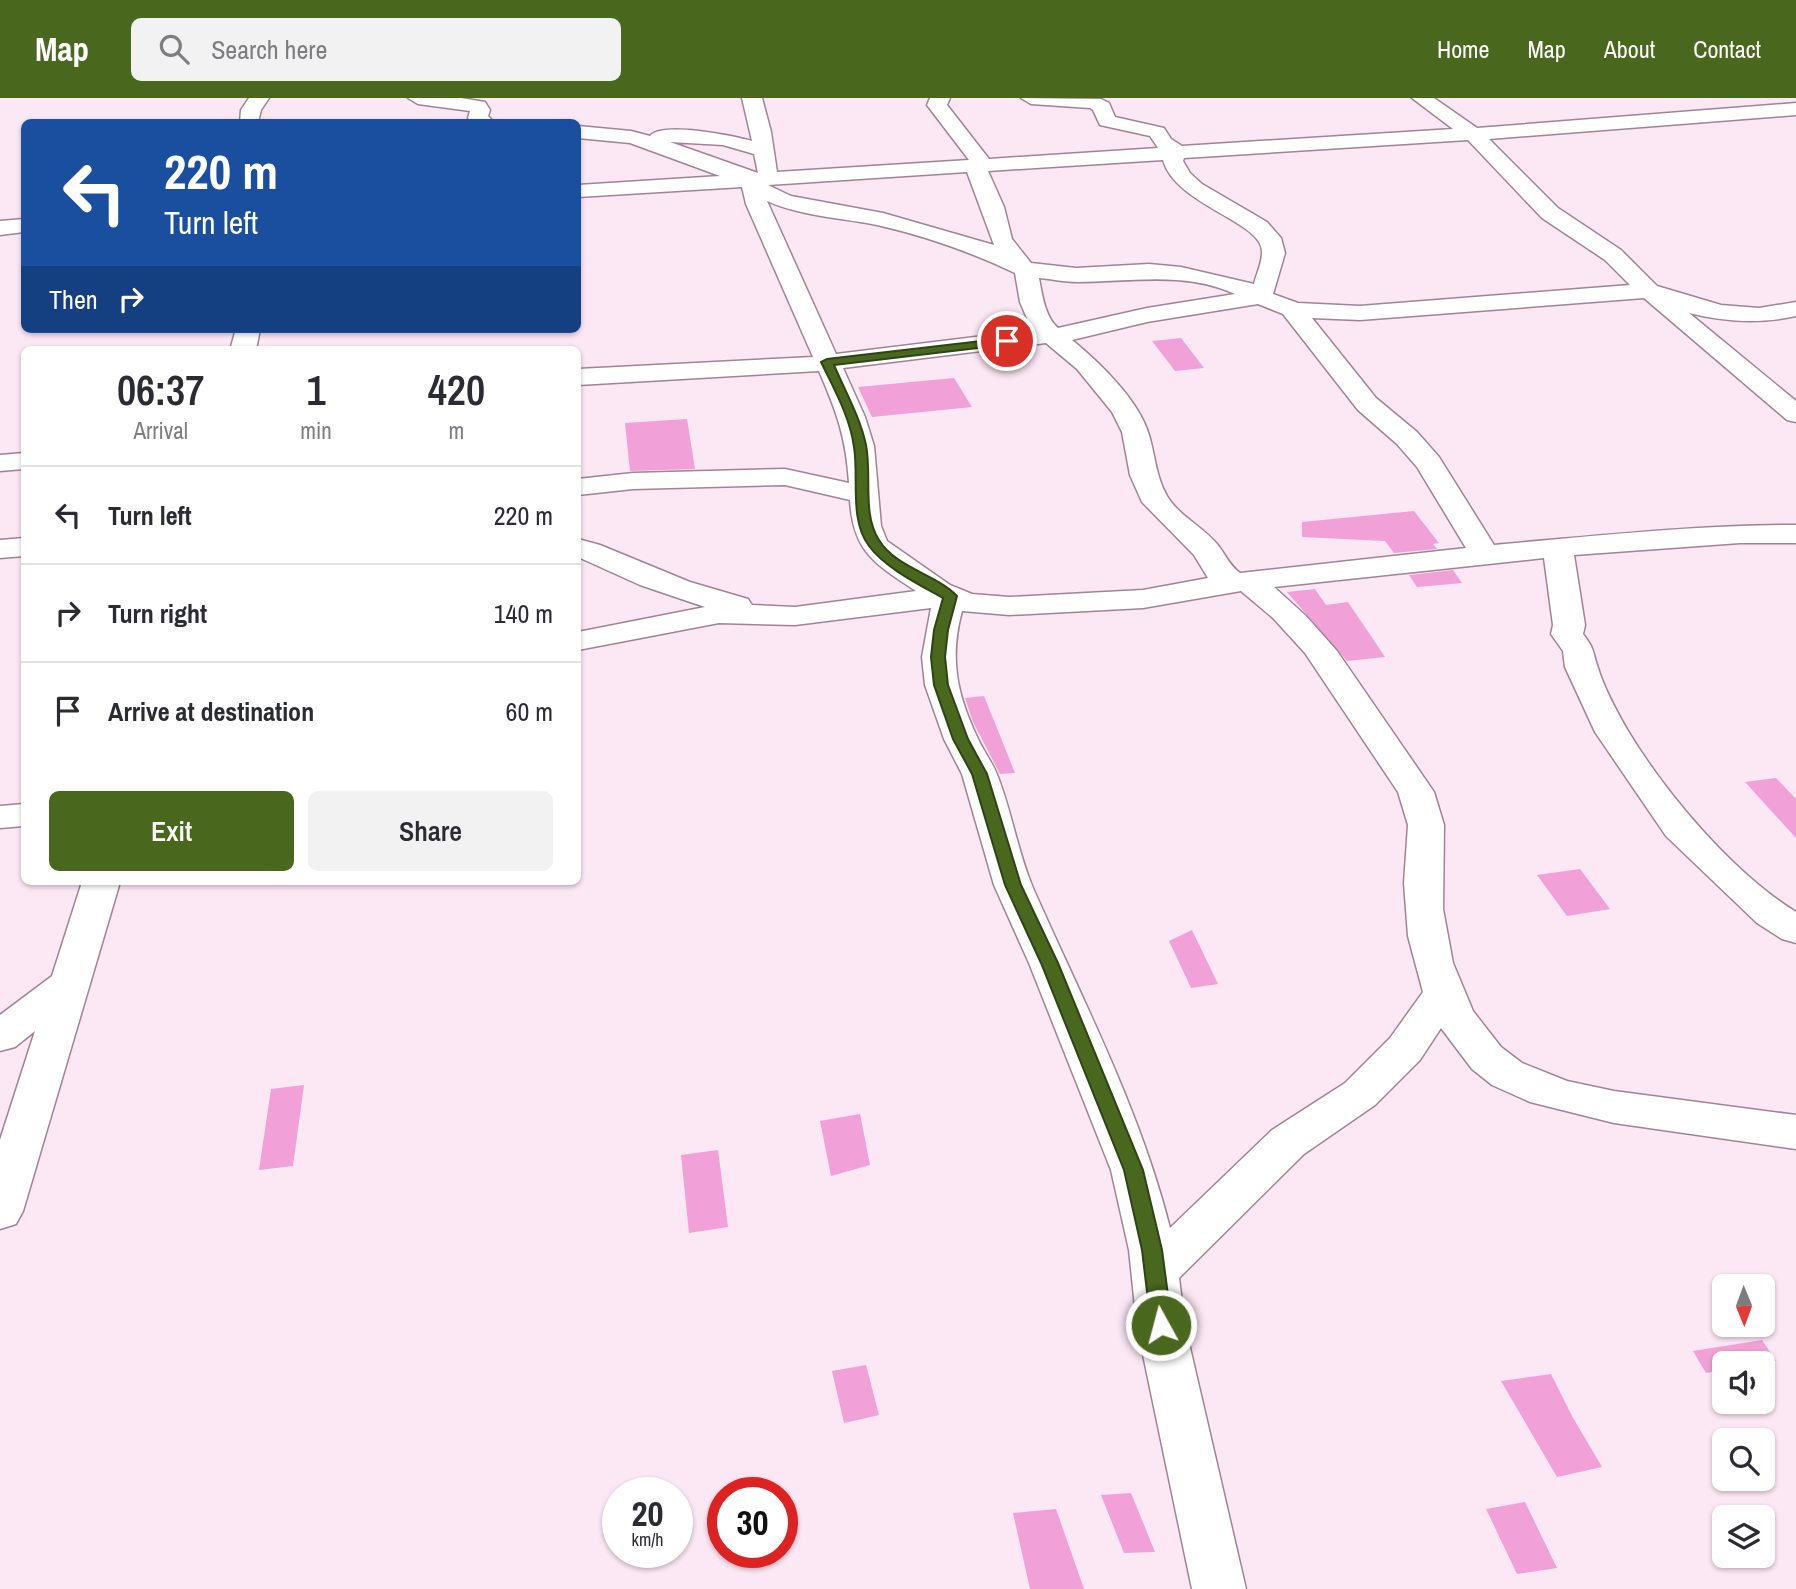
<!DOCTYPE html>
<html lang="en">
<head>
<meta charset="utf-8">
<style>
	:root { --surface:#fff; --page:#f2f2f3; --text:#2b2b33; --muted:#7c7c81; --line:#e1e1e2; --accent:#49681e }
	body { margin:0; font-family:"Archivo Narrow",sans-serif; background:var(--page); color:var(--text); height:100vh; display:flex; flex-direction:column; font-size:26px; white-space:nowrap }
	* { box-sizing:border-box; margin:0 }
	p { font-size:23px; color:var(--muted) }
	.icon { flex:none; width:38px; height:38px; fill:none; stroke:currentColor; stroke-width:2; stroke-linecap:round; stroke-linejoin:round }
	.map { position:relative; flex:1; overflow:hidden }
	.sheet { position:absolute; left:21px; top:248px; width:560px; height:539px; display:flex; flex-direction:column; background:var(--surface); border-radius:10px; box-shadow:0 2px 5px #0004 }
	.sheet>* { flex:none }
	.banner { position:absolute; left:21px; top:21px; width:560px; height:214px; border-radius:10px; box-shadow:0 2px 5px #0004; background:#1a4fa0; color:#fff; overflow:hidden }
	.needle { width:46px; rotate:179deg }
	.tools { position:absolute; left:1712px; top:1176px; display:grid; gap:14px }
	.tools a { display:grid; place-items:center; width:63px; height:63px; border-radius:10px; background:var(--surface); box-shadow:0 2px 5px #0004; font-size:35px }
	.speed { position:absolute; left:602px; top:1379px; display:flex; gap:14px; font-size:35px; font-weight:700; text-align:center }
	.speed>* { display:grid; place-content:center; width:91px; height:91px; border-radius:50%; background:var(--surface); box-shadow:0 2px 5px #0004; line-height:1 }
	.speed small { font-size:18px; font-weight:400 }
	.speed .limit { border:10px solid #d22; background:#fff; color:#111 }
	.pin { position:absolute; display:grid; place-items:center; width:60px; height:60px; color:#fff; margin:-30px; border:4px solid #fff; border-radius:50%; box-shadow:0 2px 7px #0007 }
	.me { position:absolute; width:77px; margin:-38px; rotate:353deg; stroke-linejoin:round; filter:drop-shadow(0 0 5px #0008) }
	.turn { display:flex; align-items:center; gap:24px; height:147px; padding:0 28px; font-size:32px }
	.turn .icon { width:91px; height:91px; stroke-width:2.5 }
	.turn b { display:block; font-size:49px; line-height:60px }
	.then { display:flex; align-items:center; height:66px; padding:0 28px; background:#0003; gap:14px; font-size:26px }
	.eta { display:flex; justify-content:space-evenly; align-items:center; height:119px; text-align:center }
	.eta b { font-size:42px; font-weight:600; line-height:49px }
	.action { display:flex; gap:14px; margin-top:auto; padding:14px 28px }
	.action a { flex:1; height:80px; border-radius:10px; background:var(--accent); color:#fff; font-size:28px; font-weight:600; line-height:80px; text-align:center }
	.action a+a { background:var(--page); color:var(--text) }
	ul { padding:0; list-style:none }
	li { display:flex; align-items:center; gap:21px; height:98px; padding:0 28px; border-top:2px solid var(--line) }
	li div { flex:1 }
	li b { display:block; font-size:26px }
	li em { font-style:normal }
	header { display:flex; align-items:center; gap:42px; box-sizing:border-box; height:98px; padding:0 35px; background:var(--accent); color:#fff }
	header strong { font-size:33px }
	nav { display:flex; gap:38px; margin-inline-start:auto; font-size:24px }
	.search { width:490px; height:63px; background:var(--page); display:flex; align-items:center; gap:18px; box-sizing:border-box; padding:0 24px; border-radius:10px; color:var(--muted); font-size:26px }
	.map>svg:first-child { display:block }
	.building { fill:#f2a0d8 }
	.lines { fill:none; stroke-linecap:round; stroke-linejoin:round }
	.minor-casing { stroke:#a18396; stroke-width:3 }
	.minor { fill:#fff; fill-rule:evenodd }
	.route { fill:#49681e; stroke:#2f4414; stroke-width:2 }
</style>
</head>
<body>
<header>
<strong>Map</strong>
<div class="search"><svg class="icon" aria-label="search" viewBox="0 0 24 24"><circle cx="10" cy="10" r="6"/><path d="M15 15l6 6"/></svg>Search here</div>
<nav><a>Home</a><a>Map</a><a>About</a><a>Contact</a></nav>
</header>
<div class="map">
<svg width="1796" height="1491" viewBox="0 0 1796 1491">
	<rect width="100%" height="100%" fill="#fce7f4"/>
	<path class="building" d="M 1181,240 L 1204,270 L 1175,273 L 1152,243 Z
		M 954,280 L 972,309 L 872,319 L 858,289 Z
		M 687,321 L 695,371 L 630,373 L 625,325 Z
		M 1414,413 L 1439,445 L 1433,446 L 1437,451 L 1394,455 L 1385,443 L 1302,439 L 1302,424 Z
		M 1453,472 L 1462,485 L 1417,489 L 1409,477 Z
		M 1315,491 L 1326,507 L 1348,504 L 1385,559 L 1347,563 L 1287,494 Z
		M 984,598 L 1015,675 L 1000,676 L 973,624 L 965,600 Z
		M 1776,680 L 1796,701 L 1796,740 L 1745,684 Z
		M 1580,771 L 1610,811 L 1567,818 L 1537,777 Z
		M 1192,832 L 1218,886 L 1191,890 L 1169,843 Z
		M 304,987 L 293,1068 L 259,1072 L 271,991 Z
		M 860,1016 L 870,1067 L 831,1078 L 820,1023 Z
		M 718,1052 L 728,1129 L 689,1135 L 681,1057 Z
		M 1762,1242 L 1776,1263 L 1724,1265 L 1724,1272 L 1706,1275 L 1693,1253 Z
		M 866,1267 L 879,1317 L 844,1325 L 832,1273 Z
		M 1551,1276 L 1572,1318 L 1602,1369 L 1557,1379 L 1501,1283 Z
		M 1131,1395 L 1155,1454 L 1124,1455 L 1101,1397 Z
		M 1525,1404 L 1557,1470 L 1517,1476 L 1486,1411 Z
		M 1056,1411 L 1084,1491 L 1030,1491 L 1013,1415 Z"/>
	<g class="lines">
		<defs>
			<path id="minor" d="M 249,0 L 269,0 L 261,12 L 258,24 L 240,24 L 241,12 Z
				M 408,0 L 461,0 L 485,4 L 490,12 L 488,18 L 494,24 L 472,24 L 468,20 L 470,13 L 418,6 Z
				M 742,0 L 762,0 L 771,34 L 777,74 L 969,62 L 927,7 L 930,0 L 950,0 L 947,7 L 989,61 L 1158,50 L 1150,38 L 1100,27 L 1093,12 L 1090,10 L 1031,6 L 1021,0 L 1101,1 L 1109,5 L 1115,19 L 1164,30 L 1171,41 L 1182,48 L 1453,31 L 1412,0 L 1434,0 L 1477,30 L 1796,5 L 1796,17 L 1489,41 L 1558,110 L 1621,152 L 1657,188 L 1721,207 L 1759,210 L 1796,204 L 1796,218 C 1760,226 1725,224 1689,215 L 1796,303 L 1796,324 L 1787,322 L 1644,200 L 1360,222 L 1312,220 L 1376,300 L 1417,334 L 1439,359 L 1494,447 C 1595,438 1695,427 1796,427 L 1796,445 L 1740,445 L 1574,457 L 1585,527 L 1583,536 C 1595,552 1592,552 1598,570 C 1604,590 1617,614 1628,633 C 1666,696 1733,775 1796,814 L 1796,845 L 1782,841 L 1757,825 L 1666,738 L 1595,634 L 1565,569 L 1563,553 L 1551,536 L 1553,527 L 1544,460 L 1274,489 L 1306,518 L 1337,553 L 1434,694 L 1444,727 L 1443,811 L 1453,865 L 1473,913 L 1501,949 L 1522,965 L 1567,983 L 1614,993 L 1796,1017 L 1796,1051 L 1614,1025 L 1530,1004 L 1492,987 L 1472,971 L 1441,930 L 1420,962 L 1375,1007 L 1304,1056 L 1179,1180 L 1185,1228 L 1246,1491 L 1192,1491 L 1137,1228 L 1129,1152 L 1111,1072 L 1029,865 L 994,787 L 962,676 L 944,641 L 925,587 L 922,559 L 931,510 L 795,527 L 719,525 L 578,552 L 578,534 L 705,509 L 640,487 L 578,459 L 578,441 L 600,447 L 690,484 L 748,501 L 752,507 L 795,509 L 916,493 C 875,466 853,454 850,402 L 785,387 L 633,391 L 578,397 L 578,381 L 633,375 L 785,371 L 849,385 C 846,339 837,315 819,273 L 578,287 L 578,271 L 813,259 L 746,106 L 742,89 L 578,99 L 578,87 L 720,78 L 630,45 L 578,40 L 578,28 L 631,33 L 650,38 C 662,23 734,38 752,43 ZM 1468,42 L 1542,120 L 1605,162 L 1630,187 L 1360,208 L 1298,205 L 1273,196 L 1285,155 L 1281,140 L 1267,124 L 1202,86 L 1190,75 L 1183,63 L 1184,60 ZM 670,44 L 723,47 L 754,56 L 758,75 ZM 1163,62 C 1176,108 1265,124 1262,155 C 1262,165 1256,177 1254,186 L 1181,169 L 1149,166 L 1076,170 L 1031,165 L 1012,141 L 1004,109 L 988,73 ZM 967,74 L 994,147 L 883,115 L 791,98 L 768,87 ZM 767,103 C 800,118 842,120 877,127 C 925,138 971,154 1015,175 L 1020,204 L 1032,232 L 836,256 ZM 1039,180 C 1052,181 1065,184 1077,184 C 1130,184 1185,173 1235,196 L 1147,210 L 1058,230 C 1045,219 1042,196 1039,180 ZM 1258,206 L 1283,216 L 1358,312 L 1397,346 L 1417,369 L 1466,450 L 1240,475 C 1229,467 1226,457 1217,446 C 1203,429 1178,417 1167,398 C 1156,379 1155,357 1149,337 C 1139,302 1099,264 1072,242 L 1147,224 ZM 1046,245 L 1077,271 L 1112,314 L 1122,334 L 1130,377 L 1142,404 L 1194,457 L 1208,480 L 1143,492 L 1009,499 L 972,496 L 950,487 L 887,443 L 881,428 L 874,348 L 865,319 L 843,270 ZM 1241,493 L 1273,520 L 1305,555 L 1398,694 L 1408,727 L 1404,785 L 1408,838 L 1423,894 L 1390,940 L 1345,985 L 1272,1032 L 1170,1130 C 1140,1011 1082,901 1033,790 C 1018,755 1012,715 998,679 C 993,665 984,654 978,641 C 957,597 949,561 962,513 L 1009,517 L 1143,510 Z
				M 24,121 L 24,134 L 0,137 L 0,123 Z
				M 236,231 L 260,231 L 256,252 L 230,252 Z
				M 24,355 L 24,371 L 0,373 L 0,357 Z
				M 24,440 L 24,458 L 0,460 L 0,442 Z
				M 24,706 L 24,728 L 0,730 L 0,708 Z
				M 82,784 L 120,784 L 23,1113 L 16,1126 L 0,1131 L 0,1042 L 35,933 L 15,949 L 0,953 L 0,917 L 52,878 Z"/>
		</defs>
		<use href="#minor" class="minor-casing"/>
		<use href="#minor" class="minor"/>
	</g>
	<path class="route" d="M 1007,240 L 1011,241 L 1011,246 L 834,267 C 845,293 860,319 866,347 C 872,377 862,416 879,442 C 896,470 936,476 957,498 L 948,532 L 945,559 L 948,587 L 968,641 L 987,676 L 1021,787 L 1058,865 L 1143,1072 L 1162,1152 L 1172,1227 L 1169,1234 L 1161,1236 L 1154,1234 L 1151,1227 L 1142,1152 L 1124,1072 L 1041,865 L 1005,787 L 972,676 L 953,641 L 934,587 L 931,559 L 934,532 L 943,500 C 920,487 885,470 869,448 C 849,422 859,379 854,349 C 850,319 834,291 821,264 L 827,261 Z"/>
</svg>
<div class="tools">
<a><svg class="needle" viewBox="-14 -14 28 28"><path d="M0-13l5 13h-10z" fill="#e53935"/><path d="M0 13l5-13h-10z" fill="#7c7c81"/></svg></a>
<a><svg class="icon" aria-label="sound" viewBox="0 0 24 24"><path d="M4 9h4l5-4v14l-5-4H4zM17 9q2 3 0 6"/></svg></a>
<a><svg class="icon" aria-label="search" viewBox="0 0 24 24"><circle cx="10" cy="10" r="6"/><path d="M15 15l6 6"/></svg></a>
<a><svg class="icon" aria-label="layers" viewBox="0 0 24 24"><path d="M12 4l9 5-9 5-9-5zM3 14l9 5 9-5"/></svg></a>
</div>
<div class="speed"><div>20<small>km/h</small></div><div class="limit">30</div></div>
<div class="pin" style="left:1007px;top:243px;background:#d93025"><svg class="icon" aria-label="arrive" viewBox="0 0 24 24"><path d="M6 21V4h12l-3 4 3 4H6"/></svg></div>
<svg class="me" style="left:1161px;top:1227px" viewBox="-20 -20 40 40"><circle r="17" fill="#49681e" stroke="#fff" stroke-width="3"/><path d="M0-11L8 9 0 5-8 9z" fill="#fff"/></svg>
<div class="banner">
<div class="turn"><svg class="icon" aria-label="left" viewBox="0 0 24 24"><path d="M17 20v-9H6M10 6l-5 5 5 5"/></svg><div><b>220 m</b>Turn left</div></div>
<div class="then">Then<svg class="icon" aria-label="right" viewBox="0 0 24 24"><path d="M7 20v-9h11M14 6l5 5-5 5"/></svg></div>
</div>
<section class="sheet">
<div class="eta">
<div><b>06:37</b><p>Arrival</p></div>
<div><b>1</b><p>min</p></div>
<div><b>420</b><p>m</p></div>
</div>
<ul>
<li><svg class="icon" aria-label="left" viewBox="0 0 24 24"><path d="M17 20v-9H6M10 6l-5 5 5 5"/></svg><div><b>Turn left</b></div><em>220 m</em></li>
<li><svg class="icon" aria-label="right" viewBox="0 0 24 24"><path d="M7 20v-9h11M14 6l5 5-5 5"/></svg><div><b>Turn right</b></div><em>140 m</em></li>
<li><svg class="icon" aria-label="arrive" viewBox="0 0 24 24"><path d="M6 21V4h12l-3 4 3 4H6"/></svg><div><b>Arrive at destination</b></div><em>60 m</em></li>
</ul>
<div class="action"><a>Exit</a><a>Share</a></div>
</section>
</div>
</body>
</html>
